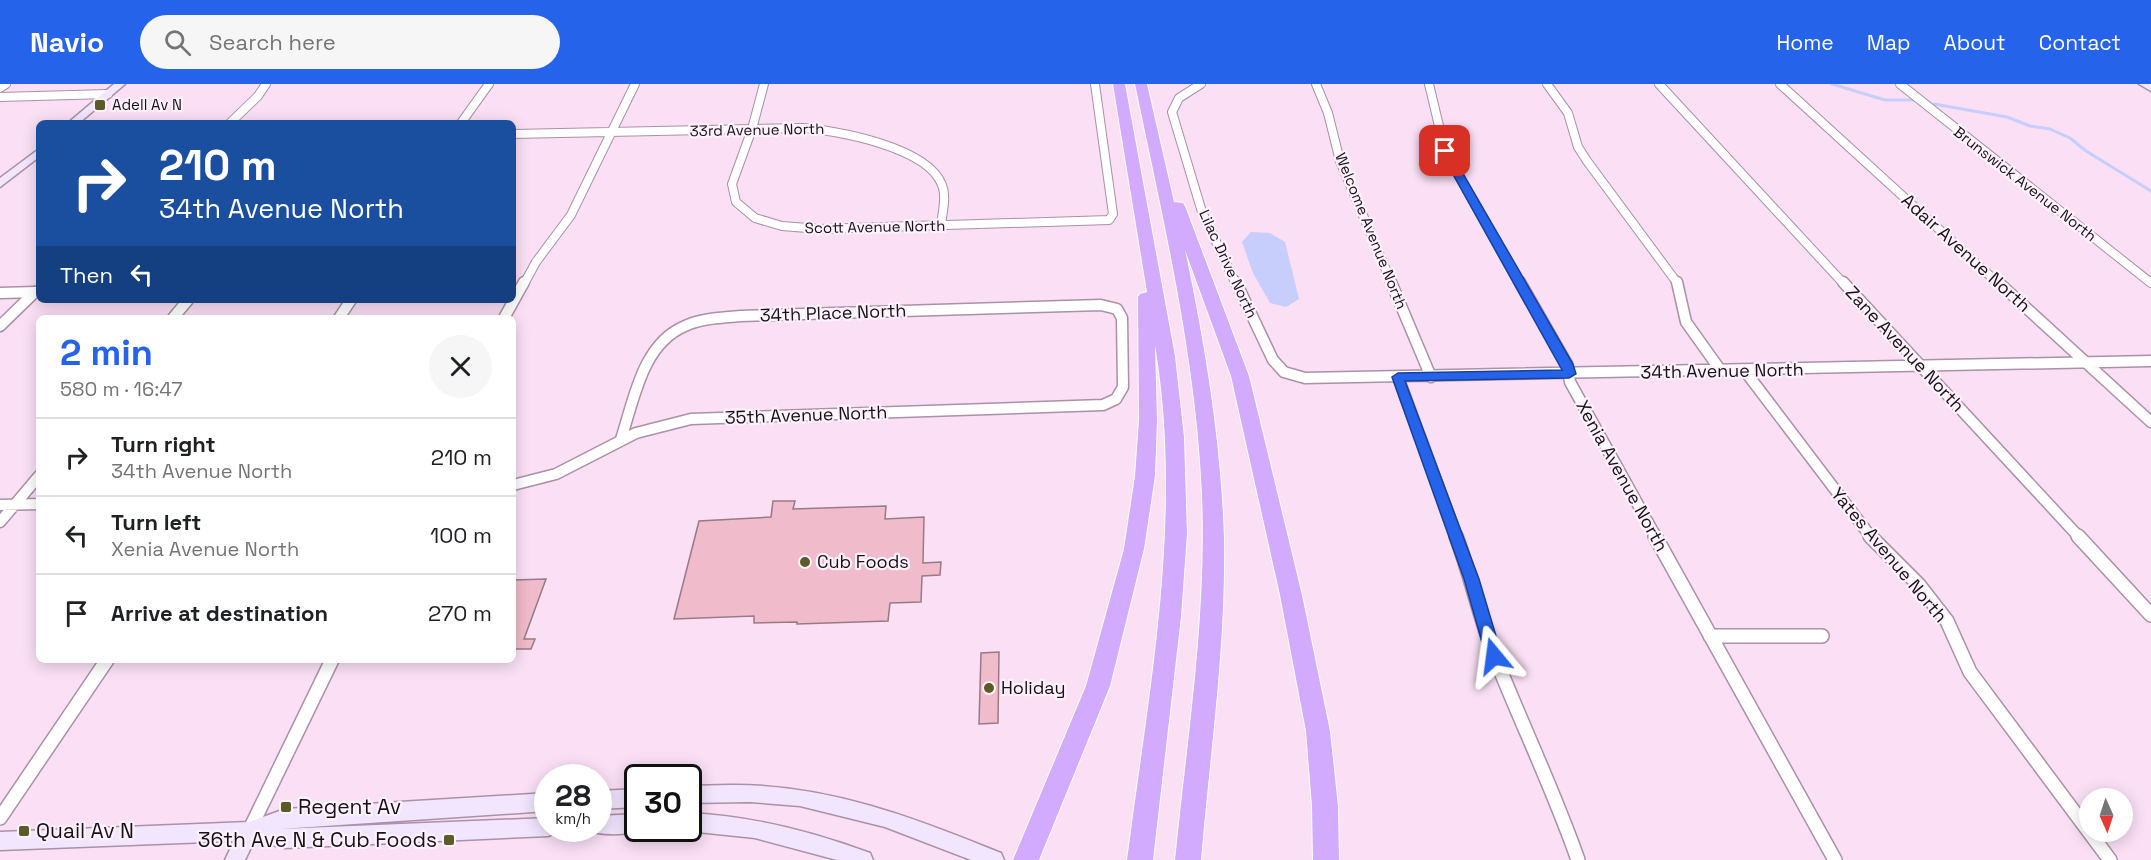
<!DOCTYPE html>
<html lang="en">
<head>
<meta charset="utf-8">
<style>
	:root { --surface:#fff; --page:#f6f6f6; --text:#202124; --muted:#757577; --line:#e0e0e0; --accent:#2563eb }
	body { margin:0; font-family:"Space Grotesk",sans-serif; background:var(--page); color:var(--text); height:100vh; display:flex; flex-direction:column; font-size:22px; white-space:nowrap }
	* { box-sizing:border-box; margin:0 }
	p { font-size:20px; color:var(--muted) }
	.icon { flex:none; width:33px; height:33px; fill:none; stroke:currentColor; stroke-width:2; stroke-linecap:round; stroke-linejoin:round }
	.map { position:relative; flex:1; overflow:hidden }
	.drawer { position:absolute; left:36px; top:231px; width:480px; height:348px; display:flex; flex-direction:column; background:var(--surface); border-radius:9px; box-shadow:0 3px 15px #0003 }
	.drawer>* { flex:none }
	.hud { position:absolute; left:36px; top:36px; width:480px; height:183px; border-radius:9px; box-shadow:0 3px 15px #0003; background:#1a4fa0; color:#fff; overflow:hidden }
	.needle { width:39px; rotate:177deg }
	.fabs { position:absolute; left:2079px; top:704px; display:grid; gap:12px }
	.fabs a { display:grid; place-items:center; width:54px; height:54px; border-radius:50%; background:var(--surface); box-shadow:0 3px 15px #0003; font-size:30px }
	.speed { position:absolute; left:534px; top:680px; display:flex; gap:12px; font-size:30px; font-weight:700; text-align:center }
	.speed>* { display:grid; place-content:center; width:78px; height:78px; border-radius:50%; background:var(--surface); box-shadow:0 3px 15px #0003; line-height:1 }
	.speed small { font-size:15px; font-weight:400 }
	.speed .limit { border:3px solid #111; border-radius:9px; background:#fff; color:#111 }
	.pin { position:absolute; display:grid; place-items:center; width:51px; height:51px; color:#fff; margin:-26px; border-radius:12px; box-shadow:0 3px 9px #0006 }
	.me { position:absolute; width:66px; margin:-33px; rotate:344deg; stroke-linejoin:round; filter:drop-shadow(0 0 4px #0008) }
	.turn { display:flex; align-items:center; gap:21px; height:126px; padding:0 24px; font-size:27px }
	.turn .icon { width:78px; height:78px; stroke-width:2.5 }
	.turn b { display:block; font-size:42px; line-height:51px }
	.then { display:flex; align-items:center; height:57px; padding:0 24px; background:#0003; gap:12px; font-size:22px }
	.round { display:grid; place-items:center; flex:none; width:63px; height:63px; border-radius:32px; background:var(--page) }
	.overview { display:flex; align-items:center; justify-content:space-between; height:102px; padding:0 24px }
	h1 { font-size:36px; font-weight:600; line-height:45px; color:var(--accent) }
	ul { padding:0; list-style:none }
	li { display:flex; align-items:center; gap:18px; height:78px; padding:0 24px; border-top:2px solid var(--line) }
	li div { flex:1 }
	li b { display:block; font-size:22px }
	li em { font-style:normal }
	header { display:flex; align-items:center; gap:36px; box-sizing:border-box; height:84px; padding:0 30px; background:var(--accent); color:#fff }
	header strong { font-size:28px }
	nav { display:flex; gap:33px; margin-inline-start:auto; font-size:21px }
	.search { width:420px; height:54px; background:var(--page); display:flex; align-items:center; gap:15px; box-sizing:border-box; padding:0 21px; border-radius:33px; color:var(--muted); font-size:22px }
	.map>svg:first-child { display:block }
	.water { fill:#c7cefc }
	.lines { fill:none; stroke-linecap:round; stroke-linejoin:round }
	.stream { stroke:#c7cefc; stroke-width:3 }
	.building { fill:#f0bbcb; stroke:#997a83; stroke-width:1.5 }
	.street-far2-casing { stroke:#aa91a5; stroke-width:10 }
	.street-far1-casing { stroke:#aa91a5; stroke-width:13 }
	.street-casing { stroke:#aa91a5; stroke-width:16 }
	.secondary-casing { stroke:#aa91a5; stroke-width:3 }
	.highway-casing { stroke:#fff; stroke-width:2 }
	.street-far2 { stroke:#fff; stroke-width:8 }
	.street-far1 { stroke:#fff; stroke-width:10 }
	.street { stroke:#fff; stroke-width:13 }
	.secondary { fill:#f2e6ff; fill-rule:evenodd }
	.highway { fill:#d2abfe; fill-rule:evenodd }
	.route { fill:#2563eb; stroke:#184099; stroke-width:1.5 }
	.poi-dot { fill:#5c5a27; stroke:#fdf2fb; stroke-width:2 }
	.labels { text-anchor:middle; stroke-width:4.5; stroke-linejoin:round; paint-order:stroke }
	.far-poi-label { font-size:15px; fill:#191018; stroke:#fdf2fb; text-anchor:start }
	.far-street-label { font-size:15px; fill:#191018; stroke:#fdf2fb }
	.street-label { font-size:18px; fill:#191018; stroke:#fdf2fb }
	.poi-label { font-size:18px; fill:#191018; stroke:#fdf2fb; text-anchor:start }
	.near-poi-label { font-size:21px; fill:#191018; stroke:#fdf2fb; text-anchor:start }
</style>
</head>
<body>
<header>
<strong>Navio</strong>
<div class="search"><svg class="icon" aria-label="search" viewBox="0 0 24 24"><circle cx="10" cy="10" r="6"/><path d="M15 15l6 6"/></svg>Search here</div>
<nav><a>Home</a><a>Map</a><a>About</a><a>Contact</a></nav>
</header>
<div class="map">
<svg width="2151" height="776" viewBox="0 0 2151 776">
	<rect width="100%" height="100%" fill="#fadff5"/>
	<path class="water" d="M 1251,148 L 1270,149 L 1285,158 L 1299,215 L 1286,223 L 1270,219 L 1253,189 L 1242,158 Z"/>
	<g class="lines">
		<path class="stream" d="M 1832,0 L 1885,16 L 1914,16
			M 1934,20 L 2007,33 L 2030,42 L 2050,45 L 2070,54 L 2086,67 L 2151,107"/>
	</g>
	<path class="building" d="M 773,417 L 795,417 L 793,425 L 886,422 L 885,435 L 924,433 L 923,479 L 941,478 L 940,491 L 922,492 L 921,518 L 890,519 L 888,537 L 797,540 L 797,538 L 754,539 L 754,532 L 674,535 L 699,437 L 771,433 Z
		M 546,495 L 524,555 L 535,555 L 531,565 L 513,565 L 513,496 Z
		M 999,568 L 998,639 L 979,640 L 981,569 Z"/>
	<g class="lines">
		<defs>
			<path id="street-far2" d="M 764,0 L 752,45 L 732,100 L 736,118 L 755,134 L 782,142 L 820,145 L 1109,136 L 1113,130 L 1095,0
				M 1201,0 L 1179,14 L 1172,28 L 1202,128 L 1236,200
				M 1316,0 L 1328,29 L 1340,77 L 1392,200
				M 1429,0 L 1445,67 L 1520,200
				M 1547,0 L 1568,29 L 1578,63 L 1587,77 L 1678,200
				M 1659,0 L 1844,200
				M 1780,0 L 1999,200
				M 1900,0 L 2151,199
				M 0,4 L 6,0
				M 0,13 L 108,10
				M 230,39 L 258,12 L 266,0
				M 461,39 L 489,0
				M 513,50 L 801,44 C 836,46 928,63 942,101 C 947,113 942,129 941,142
				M 524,200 L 536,178 L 571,131 L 635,0"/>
			<path id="street-far1" d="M 1236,198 L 1273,276 L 1284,288 L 1305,294 L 2151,277
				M 1391,198 L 1431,293
				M 1520,198 L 1567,280 L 1570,298 L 1656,453
				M 1677,198 L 1686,238 L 1721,287
				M 1843,198 L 2079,453
				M 1998,198 L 2151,338
				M 0,209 L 36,208
				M 173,234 L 188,216
				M 339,234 L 351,216
				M 504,234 L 524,198
				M 0,242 L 35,208
				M 1745,287 L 1871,453
				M 1398,293 L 1457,453
				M 513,401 L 556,390 L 636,349 L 691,335 L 1103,321 L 1116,315 L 1123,303 L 1122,234 L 1117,225 L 1101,221 L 740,232 C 722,234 702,234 685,242 C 642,260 634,316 621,355
				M 0,421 L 39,420
				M 0,438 L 39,392"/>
			<path id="street" d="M 1456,452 C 1471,492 1480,535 1495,573 C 1522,641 1554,707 1578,776
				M 1655,452 L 1835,776
				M 1870,452 L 1919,501 L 1947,537 L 1970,588 L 2110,776
				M 2078,452 L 2151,531
				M 1710,552 L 1822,552
				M 0,734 L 107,576
				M 249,747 L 332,576"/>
			<path id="secondary" d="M 114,0 L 125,0 L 79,39 L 68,39 Z
				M 2139,0 L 2151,0 L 2151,7 Z
				M 39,65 L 39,73 L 0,103 L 0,94 Z
				M 730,701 C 826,700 913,733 1001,769 L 1004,776 L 971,776 L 885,743 L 800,722 L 750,718 L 688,719 L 688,702 Z
				M 638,705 L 638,723 L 598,725 L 598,707 Z
				M 548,709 L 548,727 L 280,745 L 548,734 L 548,744 L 557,744 L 555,749 L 548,752 L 285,764 L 254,757 L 245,776 L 225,776 L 234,757 L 0,766 L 0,748 L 249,738 L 285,725 Z
				M 688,729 C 752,732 811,747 870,769 L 873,776 L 837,776 L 755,754 L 688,747 L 681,744 L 688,744 Z
				M 638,730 L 638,744 L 646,744 C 634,751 604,752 591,747 L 590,744 L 598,744 L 598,732 Z"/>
			<path id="highway" d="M 1113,0 L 1125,0 L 1175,272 L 1184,353 L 1187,450 L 1181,533 L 1153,776 L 1127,776 C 1149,605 1184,433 1155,261 L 1157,336 L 1155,392 L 1144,465 L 1110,602 L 1039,776 L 1013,776 L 1086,602 L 1124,465 L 1135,392 L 1139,336 L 1138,213 L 1140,210 L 1147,208 Z
				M 1135,0 L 1147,0 L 1174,118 L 1183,119 L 1185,122 L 1249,292 L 1302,511 L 1330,647 L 1338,722 L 1339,776 L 1313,776 L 1312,722 L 1306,647 L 1280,511 L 1231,292 L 1185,166 C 1205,261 1221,357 1224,454 C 1226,562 1210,669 1201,776 L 1175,776 C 1187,655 1207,533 1202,411 C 1196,272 1163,135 1135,0 Z"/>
		</defs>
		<use href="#street-far2" class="street-far2-casing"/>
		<use href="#street-far1" class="street-far1-casing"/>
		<use href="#street" class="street-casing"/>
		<use href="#secondary" class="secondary-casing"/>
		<use href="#highway" class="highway-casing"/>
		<use href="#street-far2" class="street-far2"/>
		<use href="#street-far1" class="street-far1"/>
		<use href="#street" class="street"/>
		<use href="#secondary" class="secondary"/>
		<use href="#highway" class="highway"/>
	</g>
	<path class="route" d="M 1445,64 L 1450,67 L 1573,280 L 1576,290 L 1569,294 L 1405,297 L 1479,495 L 1502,572 L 1500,576 L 1494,578 L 1488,576 L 1486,572 L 1464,495 L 1392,293 L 1398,289 L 1562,286 L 1440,67 Z"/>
	<g class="poi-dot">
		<rect x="94" y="15" width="12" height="12" rx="3"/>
		<circle cx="805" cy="478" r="6"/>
		<circle cx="989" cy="604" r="6"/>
		<rect x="280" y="717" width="12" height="12" rx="3"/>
		<rect x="18" y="741" width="12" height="12" rx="3"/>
		<rect x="443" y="750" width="12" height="12" rx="3"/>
	</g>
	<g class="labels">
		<g class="far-poi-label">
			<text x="112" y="26">Adell Av N</text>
		</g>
		<g class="far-street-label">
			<text transform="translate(757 46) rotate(-1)" y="5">33rd Avenue North</text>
			<text transform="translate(2025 100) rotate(38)" y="5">Brunswick Avenue North</text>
			<text transform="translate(875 143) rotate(-1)" y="5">Scott Avenue North</text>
			<text transform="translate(1371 147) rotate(68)" y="5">Welcome Avenue North</text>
			<text transform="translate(1228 180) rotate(65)" y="5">Lilac Drive North</text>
		</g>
		<g class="street-label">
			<text transform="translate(1966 169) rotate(42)" y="6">Adair Avenue North</text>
			<text transform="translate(833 229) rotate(-2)" y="6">34th Place North</text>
			<text transform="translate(1905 265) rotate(47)" y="6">Zane Avenue North</text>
			<text transform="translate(1722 287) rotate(-1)" y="6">34th Avenue North</text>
			<text transform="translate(806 331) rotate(-2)" y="6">35th Avenue North</text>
			<text transform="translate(1622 392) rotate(61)" y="6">Xenia Avenue North</text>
			<text transform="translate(1889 471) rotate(50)" y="6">Yates Avenue North</text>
		</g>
		<g class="poi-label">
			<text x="817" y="484">Cub Foods</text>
			<text x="1001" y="610">Holiday</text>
		</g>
		<g class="near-poi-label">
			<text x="298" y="730">Regent Av</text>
			<text x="36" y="754">Quail Av N</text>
			<text x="437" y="763" text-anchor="end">36th Ave N &amp; Cub Foods</text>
		</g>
	</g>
</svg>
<div class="fabs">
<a><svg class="needle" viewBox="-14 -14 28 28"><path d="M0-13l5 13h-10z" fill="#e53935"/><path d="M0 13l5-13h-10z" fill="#757577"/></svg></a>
</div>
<div class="speed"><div>28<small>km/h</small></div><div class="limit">30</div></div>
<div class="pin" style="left:1445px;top:67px;background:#d93025"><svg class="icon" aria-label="arrive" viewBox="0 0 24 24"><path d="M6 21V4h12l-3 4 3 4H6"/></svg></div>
<svg class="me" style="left:1494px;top:572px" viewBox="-20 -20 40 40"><path d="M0-17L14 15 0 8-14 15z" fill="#2563eb" stroke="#fff" stroke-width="4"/></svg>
<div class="hud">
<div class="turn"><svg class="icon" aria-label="right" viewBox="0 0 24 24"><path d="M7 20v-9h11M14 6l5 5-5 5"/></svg><div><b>210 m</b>34th Avenue North</div></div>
<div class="then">Then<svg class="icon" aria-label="left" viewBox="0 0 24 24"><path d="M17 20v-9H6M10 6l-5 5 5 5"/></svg></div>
</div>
<section class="drawer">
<div class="overview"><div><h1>2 min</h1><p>580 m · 16:47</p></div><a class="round"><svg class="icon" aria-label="close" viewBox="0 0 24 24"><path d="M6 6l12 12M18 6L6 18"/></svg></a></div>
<ul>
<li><svg class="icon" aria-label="right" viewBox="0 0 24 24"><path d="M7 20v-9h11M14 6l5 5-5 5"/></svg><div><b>Turn right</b><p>34th Avenue North</p></div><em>210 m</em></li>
<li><svg class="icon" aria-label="left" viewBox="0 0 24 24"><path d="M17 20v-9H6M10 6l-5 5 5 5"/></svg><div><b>Turn left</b><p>Xenia Avenue North</p></div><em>100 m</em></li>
<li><svg class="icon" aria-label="arrive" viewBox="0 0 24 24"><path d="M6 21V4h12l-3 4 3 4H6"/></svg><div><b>Arrive at destination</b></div><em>270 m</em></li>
</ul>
</section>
</div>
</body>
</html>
